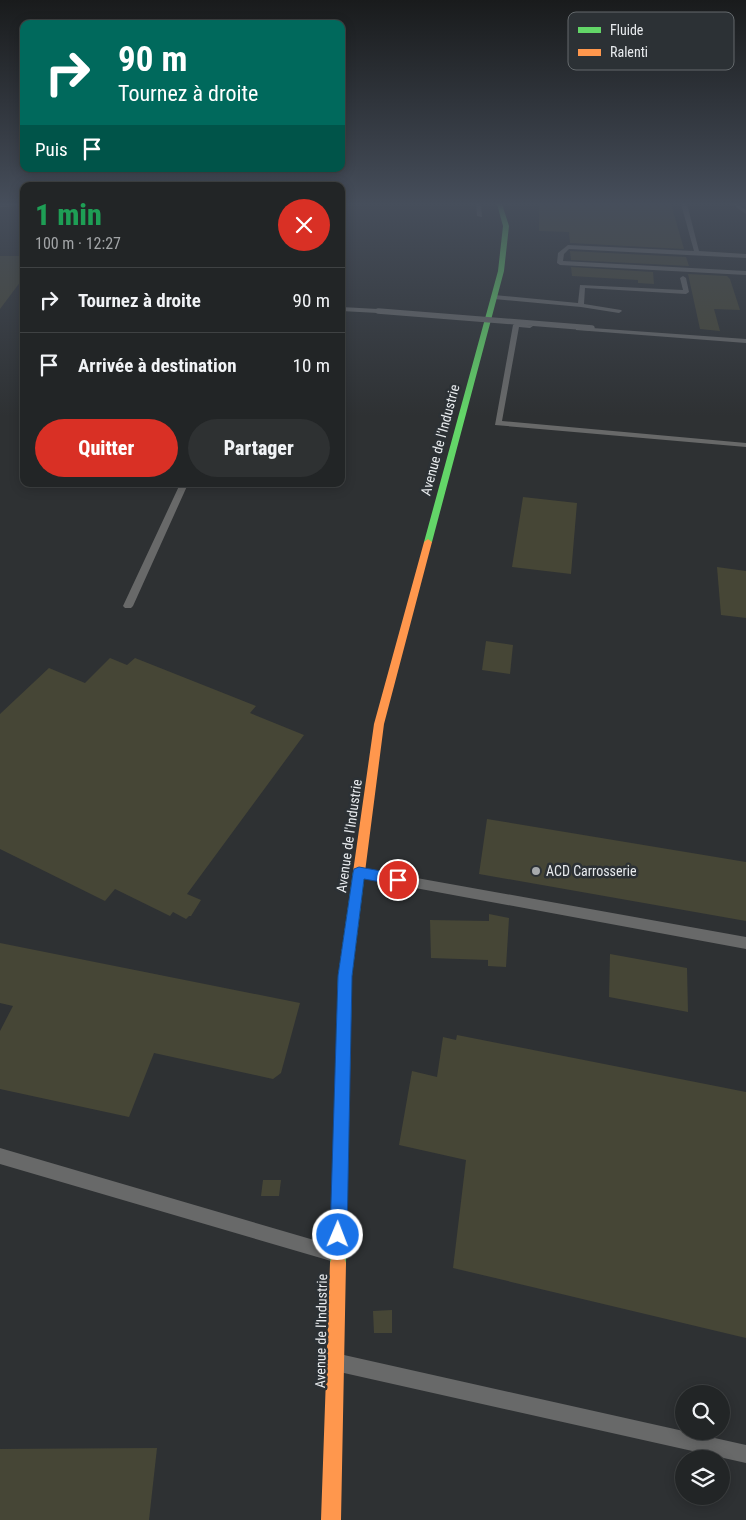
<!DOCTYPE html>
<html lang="fr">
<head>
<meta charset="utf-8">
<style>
	:root { --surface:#222526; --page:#2e3132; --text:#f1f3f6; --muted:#a2a5a7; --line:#3f4243; --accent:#d93025 }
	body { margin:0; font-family:"Roboto Condensed",sans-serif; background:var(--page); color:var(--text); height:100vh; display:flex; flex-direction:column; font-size:19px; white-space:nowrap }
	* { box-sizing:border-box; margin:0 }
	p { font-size:16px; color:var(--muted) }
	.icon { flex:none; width:28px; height:28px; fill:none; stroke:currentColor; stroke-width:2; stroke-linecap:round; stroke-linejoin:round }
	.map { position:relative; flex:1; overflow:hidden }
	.side { position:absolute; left:20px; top:182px; width:325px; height:305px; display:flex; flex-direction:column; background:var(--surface); border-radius:10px; box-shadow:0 2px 12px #0003,0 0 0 1px var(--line) }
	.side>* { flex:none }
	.top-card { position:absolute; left:20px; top:20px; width:325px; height:152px; border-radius:10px; box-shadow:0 2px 12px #0003,0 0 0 1px var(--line); background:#00695c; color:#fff; overflow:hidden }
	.controls { position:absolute; left:675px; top:1385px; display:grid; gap:10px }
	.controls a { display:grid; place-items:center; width:55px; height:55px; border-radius:50%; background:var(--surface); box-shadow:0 2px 12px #0003,0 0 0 1px var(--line); font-size:25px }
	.pin { position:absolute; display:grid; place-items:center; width:42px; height:42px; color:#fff; margin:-21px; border:2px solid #fff; border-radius:50%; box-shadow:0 1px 5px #0007 }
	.me { position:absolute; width:55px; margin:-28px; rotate:1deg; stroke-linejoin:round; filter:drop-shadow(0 0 4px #0008) }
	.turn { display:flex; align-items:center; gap:18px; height:105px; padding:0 15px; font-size:22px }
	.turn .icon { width:65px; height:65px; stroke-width:2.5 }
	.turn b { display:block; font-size:35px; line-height:42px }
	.then { display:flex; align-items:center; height:48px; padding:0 15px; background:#0003; gap:10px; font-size:19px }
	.round { display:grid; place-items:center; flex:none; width:52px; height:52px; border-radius:26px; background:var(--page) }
	.summary { display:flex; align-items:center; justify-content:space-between; height:85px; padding:0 15px }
	h1 { font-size:30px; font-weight:800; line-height:38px; color:#1e9e55 }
	.primary-button { display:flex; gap:10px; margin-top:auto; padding:10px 15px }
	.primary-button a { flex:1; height:58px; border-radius:30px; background:var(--accent); color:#fff; font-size:20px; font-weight:800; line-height:58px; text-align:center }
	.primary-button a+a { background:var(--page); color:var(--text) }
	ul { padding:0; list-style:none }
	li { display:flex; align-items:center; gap:15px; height:65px; padding:0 15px; border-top:1px solid var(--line) }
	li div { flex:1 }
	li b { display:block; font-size:19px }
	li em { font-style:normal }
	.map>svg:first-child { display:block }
	.building { fill:#464636 }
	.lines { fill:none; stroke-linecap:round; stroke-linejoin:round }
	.lane { fill:#686969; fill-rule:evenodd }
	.fast { fill:#63d668; fill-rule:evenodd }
	.slow { fill:#ff974d; fill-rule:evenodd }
	.lane-bridge { stroke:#686969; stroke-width:5.5 }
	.route { fill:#1a73e8; stroke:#114b97 }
	.poi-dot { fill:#a7aaad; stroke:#2c3135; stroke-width:2 }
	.labels { text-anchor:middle; stroke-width:5; stroke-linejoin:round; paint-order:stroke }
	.street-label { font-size:14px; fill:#e8ebee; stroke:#2c3135 }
	.poi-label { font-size:14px; fill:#e8ebee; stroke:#2c3135; text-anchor:start }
	.key { fill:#2c3135; stroke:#64696c; stroke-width:1 }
	.key-label { font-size:14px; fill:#e8ebee }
</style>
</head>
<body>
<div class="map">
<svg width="746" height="1520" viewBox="0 0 746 1520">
	<rect width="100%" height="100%" fill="#2e3133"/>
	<path class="building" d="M 539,204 L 671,204 L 684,249 L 570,243 L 569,232 L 539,231 Z
		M 570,251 L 686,257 L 689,266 L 571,260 Z
		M 0,256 L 24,256 L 24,277 L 0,309 Z
		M 571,267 L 653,272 L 654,284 L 638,283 L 638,280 L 572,276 Z
		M 688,274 L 727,276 L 730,279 L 740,310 L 714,309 L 720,331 L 700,329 Z
		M 523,497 L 577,503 L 571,574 L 512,567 Z
		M 717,567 L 746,571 L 746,618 L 721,615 Z
		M 486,641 L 513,645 L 510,674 L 482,670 Z
		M 110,658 L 127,665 L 135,658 L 256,706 L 250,713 L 304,735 L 187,894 L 201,900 L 191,916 L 189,916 L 186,919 L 173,912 L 170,916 L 115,889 L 105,901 L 0,849 L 0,714 L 49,668 L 85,683 Z
		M 487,819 L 746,862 L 746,921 L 479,874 Z
		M 489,914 L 509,918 L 506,967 L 488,966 L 488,960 L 431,958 L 430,920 L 489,921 Z
		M 0,943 L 300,1003 L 281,1073 L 273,1079 L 154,1053 L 129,1117 L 0,1089 L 0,1031 L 13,1006 L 0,1003 Z
		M 610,954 L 687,968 L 688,1012 L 609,997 Z
		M 457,1035 L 746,1092 L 746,1338 L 453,1268 L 466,1160 L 399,1145 L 412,1071 L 437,1077 L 443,1037 L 456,1040 Z
		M 263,1180 L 281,1180 L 279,1196 L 261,1196 Z
		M 392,1310 L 392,1333 L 374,1333 L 373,1311 Z
		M 157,1448 L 149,1520 L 0,1520 L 0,1449 Z"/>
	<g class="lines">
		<path class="lane" d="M 0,204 L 24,204 L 24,206 L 0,207 Z
			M 476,204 L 481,204 L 482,217 L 477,216 Z
			M 681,204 L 687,204 L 699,251 L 746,254 L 746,258 L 569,249 L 564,254 L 563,261 L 746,271 L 746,275 L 560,265 L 557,263 L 558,253 L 568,245 L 694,251 Z
			M 732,204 L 737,204 L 746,210 L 746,214 Z
			M 683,276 L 686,278 L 689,292 L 686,294 L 585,288 L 584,304 L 621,310 L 622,311 L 619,313 L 581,307 L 494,299 L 491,297 L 494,295 L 578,303 L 580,285 L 683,290 L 680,278 Z
			M 341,307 L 378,309 L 381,311 L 378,313 L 341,311 Z
			M 516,323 L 533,326 L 530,328 L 519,327 L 502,421 L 746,443 L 746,447 L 495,425 L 513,325 Z
			M 578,327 L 746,339 L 746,343 L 576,330 L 576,328 Z
			M 180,484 L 188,484 L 133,606 L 131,608 L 125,608 L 123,606 Z
			M 361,868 L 746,937 L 746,949 L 361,878 L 357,877 L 355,873 L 357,869 Z
			M 0,1148 L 331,1245 L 337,1247 L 339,1253 L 337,1259 L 331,1261 L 0,1164 Z
			M 344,1355 L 746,1445 L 746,1463 L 344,1373 L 338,1370 L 335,1364 L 338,1358 Z"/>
		<path class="fast" d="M 497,204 L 502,204 L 509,226 L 504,271 L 432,542 L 428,545 L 424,542 L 498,271 L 503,226 Z
			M 359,867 L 363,868 L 365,872 L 352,976 L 346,1263 L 344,1269 L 338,1271 L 332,1269 L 330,1263 L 338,976 L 353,872 L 355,868 Z"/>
		<path class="slow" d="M 428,539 L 432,542 L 384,724 L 365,872 L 363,876 L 359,877 L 355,876 L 353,872 L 374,724 L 424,542 Z
			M 338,1255 L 344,1257 L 346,1263 L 341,1520 L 321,1520 L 330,1263 L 332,1257 Z"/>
		<path class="lane-bridge" d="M 378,311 L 592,328"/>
	</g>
	<linearGradient id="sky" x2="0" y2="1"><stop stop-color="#191b1c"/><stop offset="0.49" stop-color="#464e5b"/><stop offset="1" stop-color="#464e5b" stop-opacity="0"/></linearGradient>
	<rect width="746" height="416" fill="url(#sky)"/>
	<path class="route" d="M 359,867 L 398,874 L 402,876 L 404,880 L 402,884 L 398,885 L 364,879 L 352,976 L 347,1235 L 344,1241 L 338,1243 L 332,1241 L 330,1235 L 338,976 L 353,873 L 354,869 Z"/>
	<circle class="poi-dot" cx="536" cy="871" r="5"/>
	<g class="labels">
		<g class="street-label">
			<text transform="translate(440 440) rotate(-75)" y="5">Avenue de l'Industrie</text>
			<text transform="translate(349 836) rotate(-82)" y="5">Avenue de l'Industrie</text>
			<text transform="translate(321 1331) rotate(-89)" y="5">Avenue de l'Industrie</text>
		</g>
		<g class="poi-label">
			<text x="546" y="876">ACD Carrosserie</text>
		</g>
	</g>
	<rect x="568" y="12" width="166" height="58" rx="8" class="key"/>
	<rect x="578" y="27" width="23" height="6" fill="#63d668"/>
	<rect x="578" y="49" width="23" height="7" fill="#ff974d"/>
	<g class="key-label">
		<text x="610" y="35">Fluide</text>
		<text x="610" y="57">Ralenti</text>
	</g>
</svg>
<div class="controls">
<a><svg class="icon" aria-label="search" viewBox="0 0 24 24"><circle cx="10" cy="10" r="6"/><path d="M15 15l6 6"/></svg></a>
<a><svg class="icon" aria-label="layers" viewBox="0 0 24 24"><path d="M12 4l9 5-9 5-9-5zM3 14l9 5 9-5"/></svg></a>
</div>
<div class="pin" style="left:398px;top:880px;background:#d93025"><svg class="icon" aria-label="arrive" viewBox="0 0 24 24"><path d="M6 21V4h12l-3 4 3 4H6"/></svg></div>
<svg class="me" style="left:338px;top:1235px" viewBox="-20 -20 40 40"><circle r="17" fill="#1a73e8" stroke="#fff" stroke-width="3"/><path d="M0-11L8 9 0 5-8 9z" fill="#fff"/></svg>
<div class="top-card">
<div class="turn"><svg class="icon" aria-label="right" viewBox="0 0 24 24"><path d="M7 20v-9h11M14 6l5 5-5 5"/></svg><div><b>90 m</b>Tournez à droite</div></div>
<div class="then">Puis<svg class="icon" aria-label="arrive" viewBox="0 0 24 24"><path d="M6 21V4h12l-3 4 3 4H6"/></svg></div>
</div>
<section class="side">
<div class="summary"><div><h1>1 min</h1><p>100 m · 12:27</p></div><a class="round" style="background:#d93025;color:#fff"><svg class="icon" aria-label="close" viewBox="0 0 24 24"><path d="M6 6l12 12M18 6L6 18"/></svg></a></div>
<ul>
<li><svg class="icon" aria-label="right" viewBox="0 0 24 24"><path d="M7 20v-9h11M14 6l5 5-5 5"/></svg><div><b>Tournez à droite</b></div><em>90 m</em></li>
<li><svg class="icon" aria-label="arrive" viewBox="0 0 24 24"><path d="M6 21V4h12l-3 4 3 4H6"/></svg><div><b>Arrivée à destination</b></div><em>10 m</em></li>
</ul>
<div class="primary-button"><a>Quitter</a><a>Partager</a></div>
</section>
</div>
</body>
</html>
